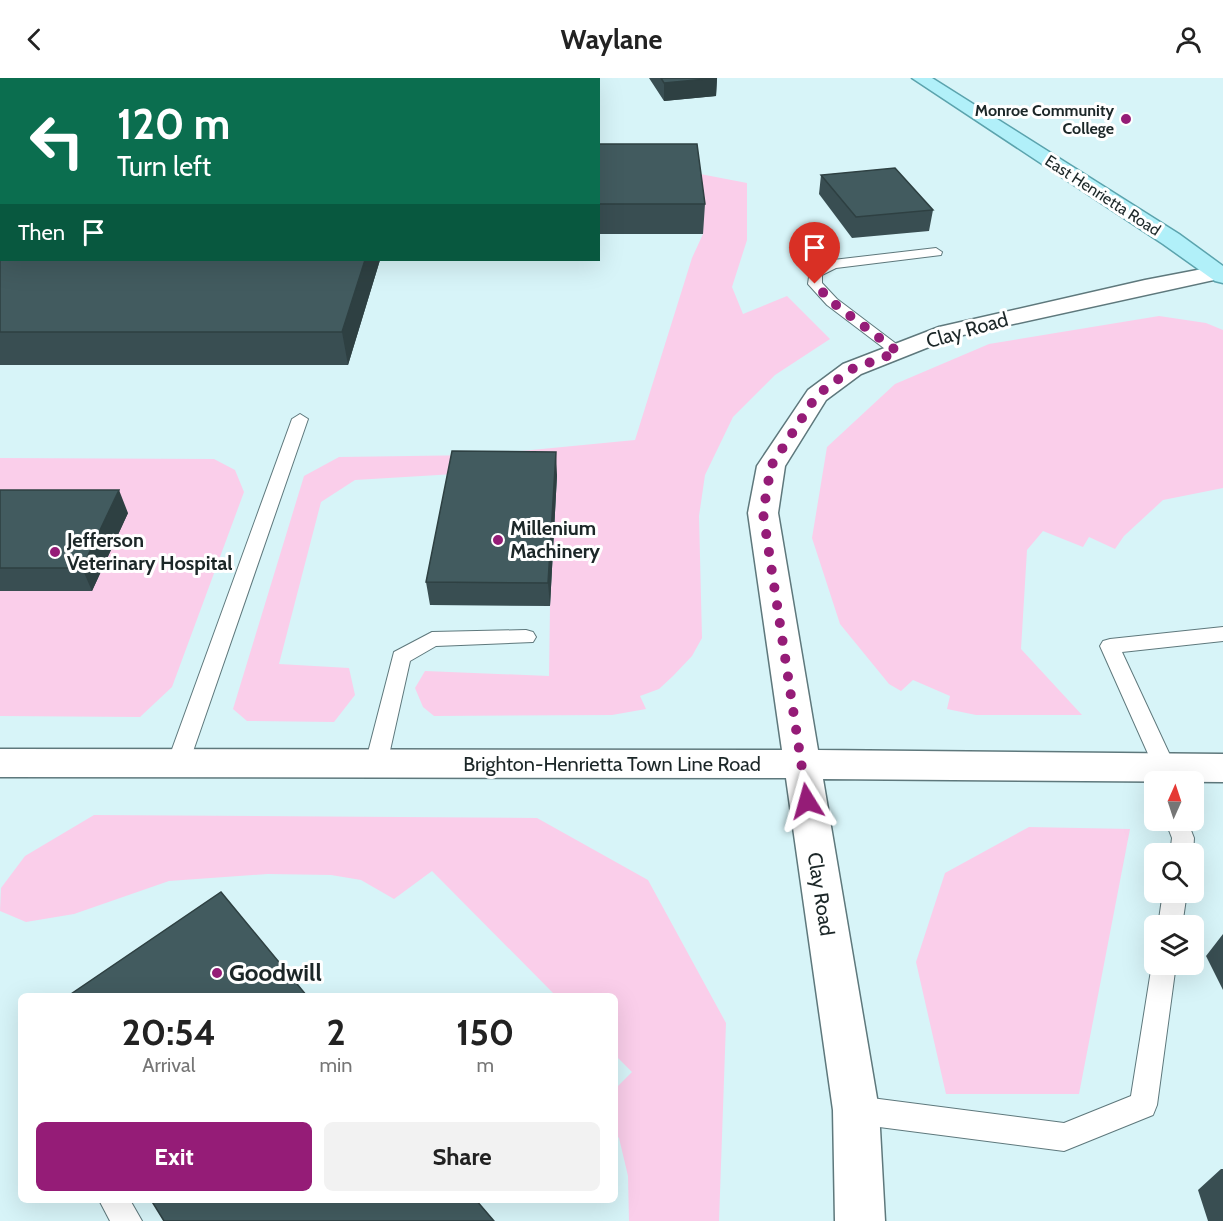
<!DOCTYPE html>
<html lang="en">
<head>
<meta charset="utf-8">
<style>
	:root { --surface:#fff; --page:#f2f2f2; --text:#222; --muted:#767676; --accent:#951c77 }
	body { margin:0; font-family:Cabin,sans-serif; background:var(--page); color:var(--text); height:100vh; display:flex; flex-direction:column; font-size:22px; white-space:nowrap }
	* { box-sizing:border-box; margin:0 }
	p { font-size:20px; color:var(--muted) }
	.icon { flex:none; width:33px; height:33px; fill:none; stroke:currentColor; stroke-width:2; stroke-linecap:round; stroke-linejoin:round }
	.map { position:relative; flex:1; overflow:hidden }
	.sheet { position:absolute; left:18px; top:915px; width:600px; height:210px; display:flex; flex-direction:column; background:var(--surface); border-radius:9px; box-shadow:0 6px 24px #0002 }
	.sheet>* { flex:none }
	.top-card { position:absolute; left:0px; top:0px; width:600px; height:183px; box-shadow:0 6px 24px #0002; background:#0b6e4f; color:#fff; overflow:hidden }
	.needle { width:39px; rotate:3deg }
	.controls { position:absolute; left:1144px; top:693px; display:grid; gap:12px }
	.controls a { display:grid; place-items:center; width:60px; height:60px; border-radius:9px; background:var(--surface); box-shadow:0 6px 24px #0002; font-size:30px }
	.pin { position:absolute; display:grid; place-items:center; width:51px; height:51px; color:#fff; margin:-62px -26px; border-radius:50% 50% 50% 0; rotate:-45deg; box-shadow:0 0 6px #0007 }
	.pin .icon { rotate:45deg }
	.me { position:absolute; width:66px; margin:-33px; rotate:352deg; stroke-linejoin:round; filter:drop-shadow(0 0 4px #0008) }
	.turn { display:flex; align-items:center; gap:21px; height:126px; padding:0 18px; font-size:27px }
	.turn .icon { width:78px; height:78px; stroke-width:2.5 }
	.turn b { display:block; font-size:42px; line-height:51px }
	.then { display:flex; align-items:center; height:57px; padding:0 18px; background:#0003; gap:12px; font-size:22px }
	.eta { display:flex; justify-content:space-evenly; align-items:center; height:102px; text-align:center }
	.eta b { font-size:36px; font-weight:700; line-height:42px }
	.cta { display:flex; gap:12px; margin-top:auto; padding:12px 18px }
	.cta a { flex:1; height:69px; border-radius:9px; background:var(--accent); color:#fff; font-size:24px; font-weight:700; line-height:69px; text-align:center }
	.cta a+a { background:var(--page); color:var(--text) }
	header { display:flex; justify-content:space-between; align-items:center; height:78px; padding:0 18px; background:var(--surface); font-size:27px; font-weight:700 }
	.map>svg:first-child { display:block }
	.green { fill:#faceea }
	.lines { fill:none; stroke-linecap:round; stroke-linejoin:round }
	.service-casing { stroke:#5e787c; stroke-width:2 }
	.tertiary-casing { stroke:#5e787c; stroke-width:3 }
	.primary-casing { stroke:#5ba3ad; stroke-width:3 }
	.service { fill:#fff; fill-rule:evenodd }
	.tertiary { fill:#fff; fill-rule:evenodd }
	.primary { fill:#b1f0f9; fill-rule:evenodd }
	.wall { fill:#394e52 }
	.shaded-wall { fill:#2e4042 }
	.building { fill:#425b5f; stroke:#2e4042; stroke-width:1.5 }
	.route { stroke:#951c77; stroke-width:10; stroke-dasharray:0 18 }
	.poi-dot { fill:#951c77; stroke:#fff; stroke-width:2 }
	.labels { text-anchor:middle; stroke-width:6; stroke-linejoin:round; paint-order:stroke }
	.far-poi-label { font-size:16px; font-weight:bold; fill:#1c2728; stroke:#fff; text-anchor:end }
	.far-street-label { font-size:16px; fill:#1c2728; stroke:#fff }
	.street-label { font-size:20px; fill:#1c2728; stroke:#fff }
	.poi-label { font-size:20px; font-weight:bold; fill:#1c2728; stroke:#fff; text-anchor:start }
	.near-poi-label { font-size:24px; font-weight:bold; fill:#1c2728; stroke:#fff; text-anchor:start }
</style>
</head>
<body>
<header><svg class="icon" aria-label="back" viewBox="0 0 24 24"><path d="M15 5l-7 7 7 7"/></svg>Waylane<svg class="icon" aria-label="person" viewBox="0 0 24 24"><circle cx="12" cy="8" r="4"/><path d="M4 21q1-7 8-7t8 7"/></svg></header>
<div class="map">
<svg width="1223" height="1143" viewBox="0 0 1223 1143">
	<rect width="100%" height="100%" fill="#d7f4f8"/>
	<path class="green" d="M 695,95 L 747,105 L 747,162 L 732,209 L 743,236 L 787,218 L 830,261 L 775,297 L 733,339 L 705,397 L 699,438 L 702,560 L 692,578 L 673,598 L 659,611 L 640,618 L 646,631 L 612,637 L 434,638 L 423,629 L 415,610 L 425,593 L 549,598 L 550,528 L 557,397 L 455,396 L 355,402 L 321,424 L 279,586 L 349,590 L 355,617 L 334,644 L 247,643 L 233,631 L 304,398 L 339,379 L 480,377 L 635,362 L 692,180 L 703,156 Z
		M 1159,238 L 1206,245 L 1223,252 L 1223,410 L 1163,422 L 1124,458 L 1115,471 L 1089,459 L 1083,469 L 1043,453 L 1027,472 L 1021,571 L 1082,637 L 976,637 L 947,631 L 950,618 L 913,602 L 901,613 L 889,606 L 840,546 L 812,460 L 827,369 L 895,306 L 989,266 Z
		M 0,380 L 214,381 L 235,392 L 244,414 L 172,609 L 140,639 L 0,638 L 0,513 L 92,513 L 0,435 Z
		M 94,737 L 537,740 L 648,802 L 726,945 L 719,1143 L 629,1143 L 628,1098 L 619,1060 L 615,1056 L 615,1011 L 632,994 L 615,977 L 615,918 L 556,918 L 432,793 L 394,821 L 361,802 L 331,797 L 268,796 L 169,803 L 74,836 L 26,844 L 0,833 L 1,810 L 25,778 Z
		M 1029,749 L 1130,751 L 1079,1016 L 946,1016 L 916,884 L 945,795 Z"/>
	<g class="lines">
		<defs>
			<path id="service" d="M 936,170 L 942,174 L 941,177 L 836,190 L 822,197 L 822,205 L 837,221 L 903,271 L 905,274 L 903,277 L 893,277 L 827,227 L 808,206 L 810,192 L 833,182 Z
				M 300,336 L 308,341 L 189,685 L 186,691 L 178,693 L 170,691 L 167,685 L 292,341 Z
				M 1223,549 L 1223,563 L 1122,574 L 1176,690 L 1173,696 L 1165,699 L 1157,696 L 1100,568 L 1103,563 L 1110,561 Z
				M 526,552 L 533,554 L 536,559 L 533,564 L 436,568 L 410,583 L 387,686 L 384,692 L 376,694 L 368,692 L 365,686 L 394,574 L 432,554 Z
				M 1165,742 L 1187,742 L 1194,760 L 1193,776 L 1170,776 L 1172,760 Z
				M 1163,814 L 1187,814 L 1182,848 L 1158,848 Z
				M 1155,879 L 1155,886 L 1176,886 L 1157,1027 L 1153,1037 L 1064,1073 L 856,1046 L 846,1042 L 842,1032 L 846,1022 L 856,1018 L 1064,1045 L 1131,1018 L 1152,886 Z
				M 99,1122 L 130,1122 L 142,1143 L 110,1143 Z"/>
			<path id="tertiary" d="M 1218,188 L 1223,190 L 1223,200 L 954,259 L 861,296 L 826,322 L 785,388 L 778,435 L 818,672 L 1223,676 L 1223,704 L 823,701 L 879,1032 L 885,1143 L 835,1143 L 833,1032 L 786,700 L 0,699 L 0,671 L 782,672 L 748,435 L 757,388 L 808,312 L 843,286 L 939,249 L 1145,202 Z"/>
			<path id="primary" d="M 912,0 L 932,0 L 1179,156 L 1223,188 L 1223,205 L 1215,203 L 1163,166 Z"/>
		</defs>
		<use href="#service" class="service-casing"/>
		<use href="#tertiary" class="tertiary-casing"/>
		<use href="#primary" class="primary-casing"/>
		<use href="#service" class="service"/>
		<use href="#tertiary" class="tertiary"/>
		<use href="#primary" class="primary"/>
	</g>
	<path class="wall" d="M 649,0 L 717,0 L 716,18 L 664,23 Z
		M 598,66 L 705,126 L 703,156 L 598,156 Z
		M 821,97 L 933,132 L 929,153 L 852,160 L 819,116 Z
		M 0,173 L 2,182 L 380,182 L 348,287 L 0,287 Z
		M 557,397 L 550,528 L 430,527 L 426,504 Z
		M 0,412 L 128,435 L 92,513 L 0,513 Z
		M 1223,856 L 1223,912 L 1206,878 Z
		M 1221,1091 L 1223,1091 L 1223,1143 L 1208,1143 L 1198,1112 Z"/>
	<path class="shaded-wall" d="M 717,0 L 716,18 L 664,23 L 664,5 Z
		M 365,182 L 380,182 L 348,287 L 342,254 Z
		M 556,374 L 557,397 L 550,528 L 548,505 Z
		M 119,412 L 128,435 L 92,513 L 82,490 Z"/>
	<path class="building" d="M 315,0 L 557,0 L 558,2 L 315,2 Z
		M 661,0 L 717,0 L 664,5 Z
		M 598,66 L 697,66 L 705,126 L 598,126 Z
		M 895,90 L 933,132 L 856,139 L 821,97 Z
		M 2,171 L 2,182 L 365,182 L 342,254 L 0,254 L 0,173 Z
		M 452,373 L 556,374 L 548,505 L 426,504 Z
		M 0,412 L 119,412 L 82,490 L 0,490 Z
		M 221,814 L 307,918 L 68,918 Z
		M 151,1122 L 476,1122 L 494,1143 L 164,1143 Z"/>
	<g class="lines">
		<path class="route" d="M 807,723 L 763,435 L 771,388 L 817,317 L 852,291 L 898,274 L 832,224 L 815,206"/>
	</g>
	<g class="poi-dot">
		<circle cx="1126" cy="41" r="6"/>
		<circle cx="498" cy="462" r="6"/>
		<circle cx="55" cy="474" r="6"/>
		<circle cx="217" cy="895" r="6"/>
	</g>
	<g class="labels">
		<g class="far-poi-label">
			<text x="1114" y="38">Monroe Community<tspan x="1114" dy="18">College</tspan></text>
		</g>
		<g class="far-street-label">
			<text transform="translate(1103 117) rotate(33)" y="6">East Henrietta Road</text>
		</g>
		<g class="street-label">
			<text transform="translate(967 252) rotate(-16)" y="7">Clay Road</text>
			<text x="612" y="693">Brighton-Henrietta Town Line Road</text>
			<text transform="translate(821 816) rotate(81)" y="7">Clay Road</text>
		</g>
		<g class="poi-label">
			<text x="510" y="457">Millenium<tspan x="510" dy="23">Machinery</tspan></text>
			<text x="67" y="469">Jefferson<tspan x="67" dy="23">Veterinary Hospital</tspan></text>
		</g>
		<g class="near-poi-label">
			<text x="229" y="903">Goodwill</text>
		</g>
	</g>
</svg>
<div class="controls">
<a><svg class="needle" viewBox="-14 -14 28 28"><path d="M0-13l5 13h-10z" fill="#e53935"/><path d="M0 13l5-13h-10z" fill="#767676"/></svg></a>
<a><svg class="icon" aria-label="search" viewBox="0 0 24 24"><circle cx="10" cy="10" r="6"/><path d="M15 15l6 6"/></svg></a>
<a><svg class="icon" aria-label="layers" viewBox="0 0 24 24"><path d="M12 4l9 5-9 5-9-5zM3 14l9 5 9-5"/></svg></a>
</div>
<div class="pin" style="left:815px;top:206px;background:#d93025"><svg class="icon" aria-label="arrive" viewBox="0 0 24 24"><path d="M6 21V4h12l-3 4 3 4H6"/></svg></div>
<svg class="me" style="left:807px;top:723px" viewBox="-20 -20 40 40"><path d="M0-17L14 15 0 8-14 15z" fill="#951c77" stroke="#fff" stroke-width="4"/></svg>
<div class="top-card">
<div class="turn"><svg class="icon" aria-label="left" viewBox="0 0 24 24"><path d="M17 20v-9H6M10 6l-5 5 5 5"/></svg><div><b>120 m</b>Turn left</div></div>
<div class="then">Then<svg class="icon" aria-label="arrive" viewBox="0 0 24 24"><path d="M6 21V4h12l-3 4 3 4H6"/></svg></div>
</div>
<section class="sheet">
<div class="eta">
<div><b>20:54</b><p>Arrival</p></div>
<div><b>2</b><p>min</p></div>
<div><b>150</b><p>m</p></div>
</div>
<div class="cta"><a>Exit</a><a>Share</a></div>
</section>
</div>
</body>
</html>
